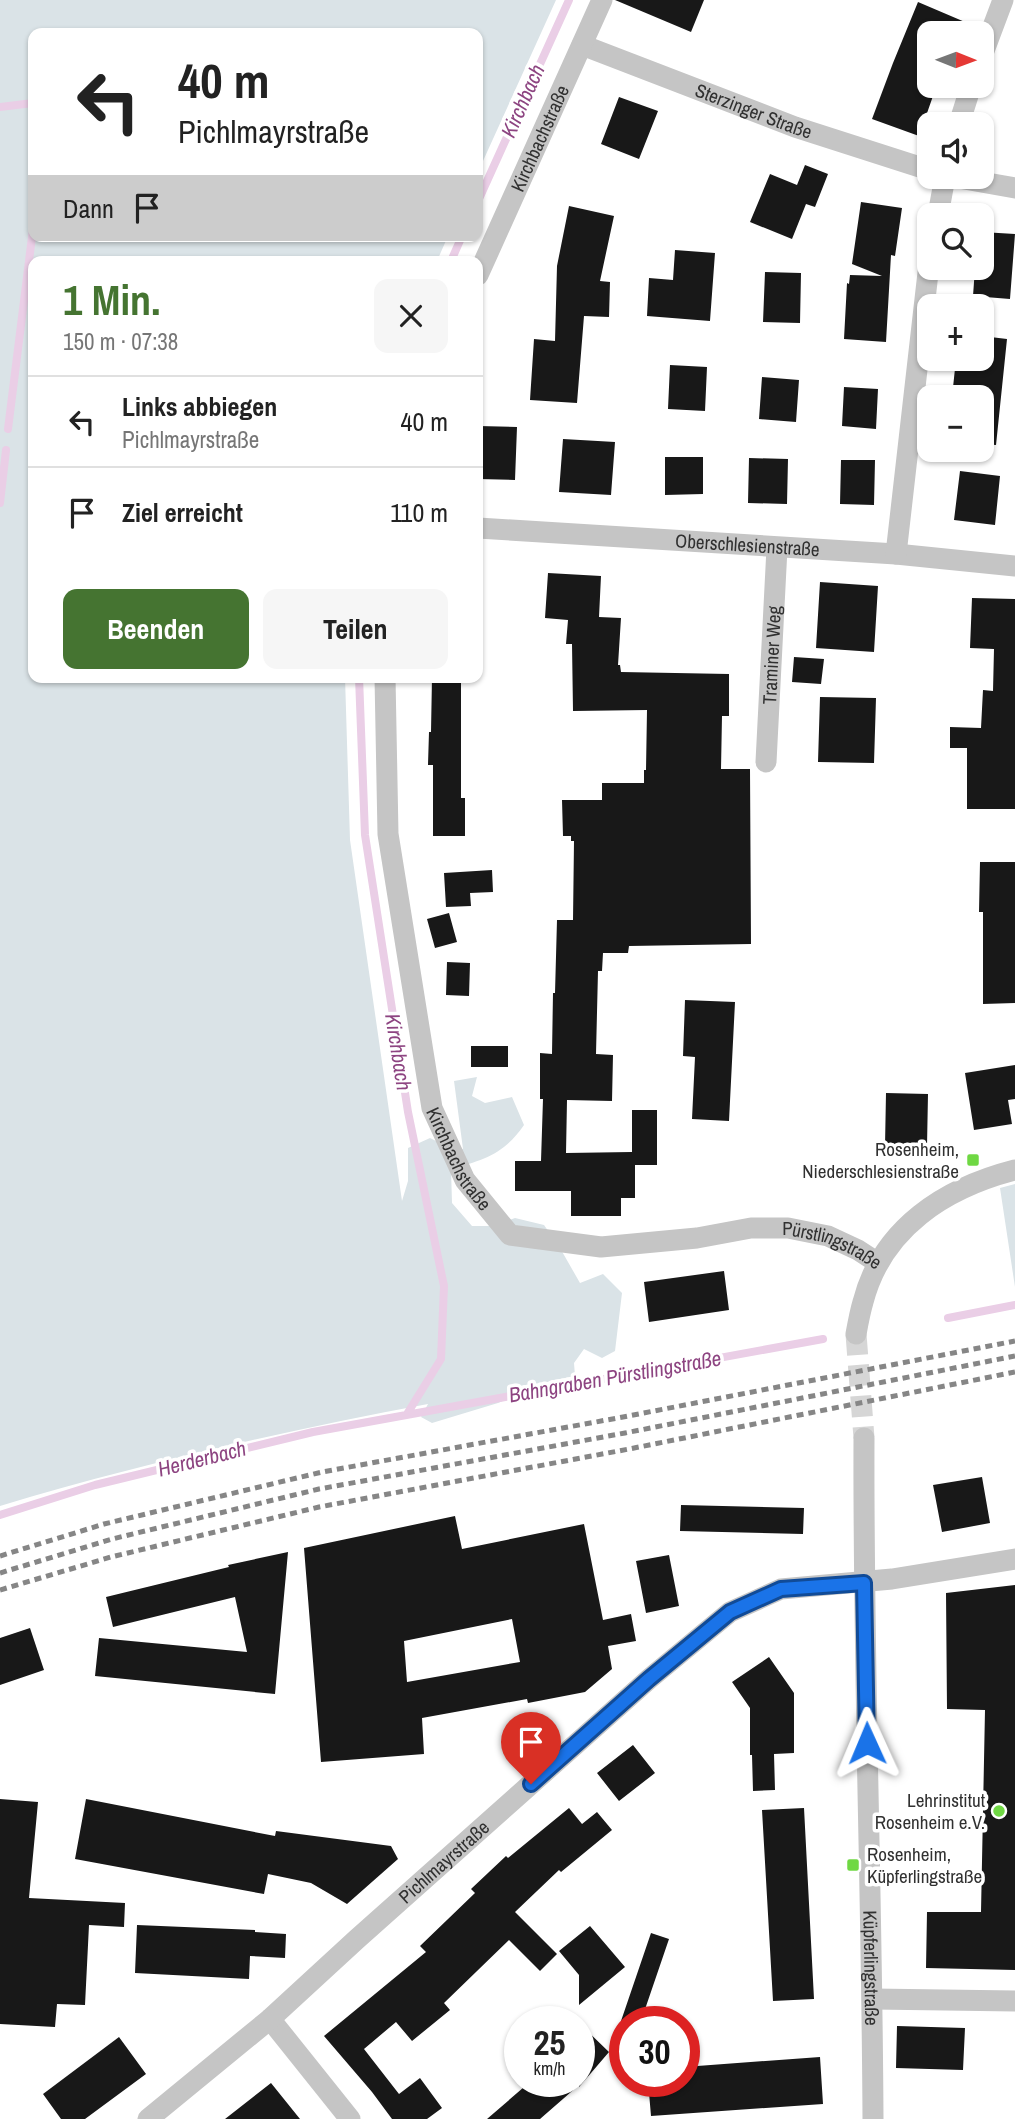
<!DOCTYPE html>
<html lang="de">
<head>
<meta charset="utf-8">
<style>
	:root { --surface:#fff; --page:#f6f6f6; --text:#222; --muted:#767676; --line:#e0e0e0; --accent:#457431 }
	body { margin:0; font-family:"Archivo Narrow",sans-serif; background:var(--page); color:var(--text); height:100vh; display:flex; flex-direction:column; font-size:26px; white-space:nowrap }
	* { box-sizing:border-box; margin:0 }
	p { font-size:23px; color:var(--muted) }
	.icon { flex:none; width:38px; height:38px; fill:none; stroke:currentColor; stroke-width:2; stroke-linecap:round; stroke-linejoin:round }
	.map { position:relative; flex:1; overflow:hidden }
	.drawer { position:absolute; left:28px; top:256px; width:455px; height:427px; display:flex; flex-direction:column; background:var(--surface); border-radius:14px; box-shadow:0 2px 5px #0004 }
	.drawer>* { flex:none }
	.top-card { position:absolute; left:28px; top:28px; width:455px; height:214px; border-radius:14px; box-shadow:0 2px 5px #0004; background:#fff; color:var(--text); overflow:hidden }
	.needle { width:46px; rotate:91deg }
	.controls { position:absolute; left:917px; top:21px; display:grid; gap:14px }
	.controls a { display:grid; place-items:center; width:77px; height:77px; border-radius:14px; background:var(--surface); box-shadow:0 2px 5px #0004; font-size:35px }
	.speed { position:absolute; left:504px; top:2006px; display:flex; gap:14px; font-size:35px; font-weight:700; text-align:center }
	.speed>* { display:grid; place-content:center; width:91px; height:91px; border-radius:50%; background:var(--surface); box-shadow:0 2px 5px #0004; line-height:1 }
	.speed small { font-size:18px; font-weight:400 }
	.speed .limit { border:10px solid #d22; background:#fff; color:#111 }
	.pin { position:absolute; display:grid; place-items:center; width:60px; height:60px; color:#fff; margin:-72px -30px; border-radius:50% 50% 50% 0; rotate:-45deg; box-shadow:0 0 7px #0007 }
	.pin .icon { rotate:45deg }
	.me { position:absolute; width:77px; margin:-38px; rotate:359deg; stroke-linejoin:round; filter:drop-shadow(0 0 5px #0008) }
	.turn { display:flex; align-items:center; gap:24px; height:147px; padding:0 35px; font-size:32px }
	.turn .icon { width:91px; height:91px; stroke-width:2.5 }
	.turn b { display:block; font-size:49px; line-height:60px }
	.then { display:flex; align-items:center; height:66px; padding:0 35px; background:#0003; gap:14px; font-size:26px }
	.round { display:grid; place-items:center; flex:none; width:74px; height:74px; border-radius:14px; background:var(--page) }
	.overview { display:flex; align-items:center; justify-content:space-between; height:119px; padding:0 35px }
	h1 { font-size:42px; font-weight:700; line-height:52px; color:var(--accent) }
	.action { display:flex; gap:14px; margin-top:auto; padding:14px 35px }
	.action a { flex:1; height:80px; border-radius:14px; background:var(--accent); color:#fff; font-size:28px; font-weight:700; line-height:80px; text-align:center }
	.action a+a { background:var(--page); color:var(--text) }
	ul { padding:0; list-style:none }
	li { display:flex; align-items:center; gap:21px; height:91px; padding:0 35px; border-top:2px solid var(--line) }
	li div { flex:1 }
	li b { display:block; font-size:26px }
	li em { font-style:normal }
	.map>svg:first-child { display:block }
	.green { fill:#dae3e7 }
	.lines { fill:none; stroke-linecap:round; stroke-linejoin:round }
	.stream { stroke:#eacee6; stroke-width:8 }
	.building { fill:#181818; fill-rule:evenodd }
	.street-tunnel { stroke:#d6d6d6; stroke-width:21; stroke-dasharray:21 10; stroke-linecap:butt }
	.street { stroke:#c5c5c5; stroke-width:21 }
	.rail { stroke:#868686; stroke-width:5; stroke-dasharray:7 5; stroke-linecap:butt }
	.route-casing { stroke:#114b97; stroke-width:18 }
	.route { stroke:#1a73e8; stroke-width:12 }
	.poi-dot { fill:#6fd843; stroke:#fff; stroke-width:2.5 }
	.labels { text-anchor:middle; stroke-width:7; stroke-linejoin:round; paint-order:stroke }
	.street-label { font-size:19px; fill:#313131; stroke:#fff }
	.poi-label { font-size:19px; fill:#313131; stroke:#fff; text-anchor:end }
	.water-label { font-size:21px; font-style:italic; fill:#8d4481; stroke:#fff }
</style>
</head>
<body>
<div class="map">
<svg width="1015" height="2119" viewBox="0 0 1015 2119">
	<rect width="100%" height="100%" fill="#fff"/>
	<path class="green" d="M 0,0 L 556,0 L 478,172 L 478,33 L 33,33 L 33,236 L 448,236 L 437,261 L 33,261 L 33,677 L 345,677 L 350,840 L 402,1201 L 408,1181 L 408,1148 L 430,1138 L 446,1146 L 463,1149 L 454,1081 L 477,1077 L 472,1096 L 485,1103 L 512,1097 L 524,1125 C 504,1154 484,1160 451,1169 L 452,1203 L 472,1226 L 492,1226 L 515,1218 L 544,1225 L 560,1248 L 580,1283 L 603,1274 L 622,1293 L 615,1351 L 602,1358 L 584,1349 L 574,1363 L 575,1376 L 550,1381 L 498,1403 L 432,1423 L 421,1417 L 428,1404 C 284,1431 140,1464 0,1506 Z
		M 1015,1184 L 1015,1287 L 1000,1188 Z"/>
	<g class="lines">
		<path class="stream" d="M 0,107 L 33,103
			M 478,201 L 569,0
			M 451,261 L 462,236
			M 8,429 L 33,229
			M 0,503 L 6,450
			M 359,677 L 365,835 L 408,1112 L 444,1286 L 441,1359 L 407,1414
			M 948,1318 L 1015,1305
			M 0,1515 L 95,1485 L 313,1432 L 823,1339"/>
	</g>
	<path class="building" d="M 615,0 L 704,0 L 691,32 Z
		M 918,2 L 979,28 L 977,33 L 929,33 L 929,94 L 933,96 L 919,136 L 872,119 L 893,63 Z
		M 619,97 L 658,111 L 639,159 L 601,144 Z
		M 805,165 L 828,174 L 815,207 L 806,204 L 792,239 L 750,222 L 770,174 L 797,185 Z
		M 861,202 L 902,208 L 895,256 L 891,255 L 886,342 L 844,339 L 847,283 L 849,284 L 850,275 L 882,276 L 852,264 Z
		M 569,206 L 614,216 L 600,281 L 610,282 L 609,317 L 584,316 L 577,403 L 530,400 L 534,339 L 555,341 L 557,266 Z
		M 982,232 L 1015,234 L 1010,299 L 973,296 L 975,268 L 982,268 Z
		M 675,250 L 715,253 L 710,321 L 647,316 L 649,278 L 673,280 Z
		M 765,272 L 801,273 L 800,323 L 763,322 Z
		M 982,336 L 1007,339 L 996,445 L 982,444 L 982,397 L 952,397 L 956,359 L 982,359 Z
		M 670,365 L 707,367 L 705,411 L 668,409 Z
		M 762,377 L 799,380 L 796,422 L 759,419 Z
		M 844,387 L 878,389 L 876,429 L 842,426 Z
		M 478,426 L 517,427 L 515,480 L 478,479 Z
		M 563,439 L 615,442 L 611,495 L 559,492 Z
		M 665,457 L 703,457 L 703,494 L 665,495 Z
		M 749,458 L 788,459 L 787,504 L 748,503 Z
		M 841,460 L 875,460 L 874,505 L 840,504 Z
		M 960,471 L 1000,476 L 995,525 L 954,520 Z
		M 548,573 L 601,576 L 599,617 L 621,618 L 618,665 L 620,665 L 621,672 L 729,674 L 729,716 L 722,716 L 721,769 L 750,769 L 751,944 L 629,946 L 628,953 L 603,953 L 602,971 L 598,971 L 596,1054 L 613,1055 L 612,1101 L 567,1100 L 566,1153 L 632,1152 L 632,1110 L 657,1110 L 657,1165 L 635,1165 L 635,1198 L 621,1198 L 621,1216 L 571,1216 L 571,1191 L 515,1191 L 515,1161 L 541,1161 L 543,1099 L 540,1099 L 540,1053 L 552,1054 L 553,993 L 555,993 L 557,920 L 573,920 L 574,841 L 571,841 L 571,836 L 563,836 L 562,800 L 602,800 L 602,783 L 644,783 L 644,770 L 646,770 L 647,710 L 573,711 L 572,644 L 566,644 L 568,620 L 545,618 Z
		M 820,582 L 878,586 L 874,652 L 816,648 Z
		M 972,598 L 1015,599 L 1015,809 L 967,809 L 967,748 L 950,748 L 950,727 L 981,728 L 983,690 L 993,691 L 994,649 L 970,648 Z
		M 794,657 L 824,659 L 821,684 L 792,682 Z
		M 432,677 L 461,677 L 461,798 L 465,798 L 465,836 L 433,836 L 433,765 L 428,765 L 429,732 L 431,732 Z
		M 820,697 L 876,698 L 874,763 L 818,762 Z
		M 980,862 L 1015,862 L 1015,1003 L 983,1004 L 983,912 L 979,912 Z
		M 492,870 L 493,892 L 470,893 L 471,906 L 446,907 L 444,873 Z
		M 449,913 L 457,942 L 435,948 L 427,919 Z
		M 447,962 L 470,963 L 469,996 L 446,995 Z
		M 685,1000 L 735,1002 L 729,1121 L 692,1119 L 695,1057 L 683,1056 Z
		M 471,1046 L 508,1046 L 508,1067 L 471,1067 Z
		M 1015,1065 L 1015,1099 L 1008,1100 L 1012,1124 L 974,1130 L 965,1073 Z
		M 886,1093 L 928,1094 L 927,1146 L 885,1146 Z
		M 724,1271 L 729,1310 L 649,1322 L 644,1282 Z
		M 982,1477 L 990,1523 L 942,1532 L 933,1485 Z
		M 681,1505 L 804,1508 L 803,1534 L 680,1531 Z
		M 455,1516 L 462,1549 L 584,1524 L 603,1620 L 631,1614 L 636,1641 L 608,1646 L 612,1669 L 585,1692 L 528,1703 L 527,1699 L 422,1718 L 424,1754 L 321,1762 L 304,1548 ZM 512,1619 L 520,1662 L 407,1682 L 404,1641 Z
		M 288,1552 L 275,1694 L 95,1676 L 99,1638 L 247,1652 L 235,1597 L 113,1627 L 106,1597 L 229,1567 L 228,1565 Z
		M 669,1555 L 679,1606 L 646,1613 L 636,1561 Z
		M 1015,1585 L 1015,1970 L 926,1968 L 927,1912 L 981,1912 L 985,1710 L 947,1709 L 946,1593 Z
		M 30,1628 L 44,1670 L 0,1685 L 0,1638 Z
		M 769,1657 L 794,1693 L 794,1753 L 774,1754 L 775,1790 L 753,1791 L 752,1755 L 750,1755 L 750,1708 L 732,1682 Z
		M 633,1745 L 655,1773 L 619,1801 L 597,1773 Z
		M 0,1799 L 38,1802 L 29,1898 L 125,1903 L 124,1927 L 89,1925 L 85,2005 L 57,2004 L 55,2027 L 0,2024 Z
		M 86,1799 L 275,1836 L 276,1831 L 391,1846 L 398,1859 L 347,1904 L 311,1883 L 268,1874 L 264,1894 L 75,1859 Z
		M 569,1808 L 582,1824 L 597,1812 L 612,1830 L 561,1872 L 559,1870 L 515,1912 L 557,1954 L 540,1971 L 509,1940 L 444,2003 L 450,2010 L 412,2041 L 396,2022 L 364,2049 L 399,2094 L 420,2078 L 442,2108 L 427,2119 L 392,2119 L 372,2092 L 324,2036 L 426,1952 L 420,1946 L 475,1893 L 471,1889 L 506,1856 L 508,1858 Z
		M 804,1808 L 814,1999 L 773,2001 L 762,1810 Z
		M 137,1925 L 255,1930 L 255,1932 L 286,1934 L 285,1958 L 250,1956 L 249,1979 L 135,1973 Z
		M 590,1926 L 625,1967 L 579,2005 L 579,1975 L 559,1951 Z
		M 651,1933 L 669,1939 L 641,2021 L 621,2021 Z
		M 579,2023 L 609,2052 L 579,2087 L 579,2085 L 540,2119 L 487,2119 L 531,2081 L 579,2081 Z
		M 897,2026 L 965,2028 L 963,2070 L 896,2068 Z
		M 119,2037 L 146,2074 L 85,2119 L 61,2119 L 43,2094 Z
		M 820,2057 L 823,2104 L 651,2116 L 648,2081 L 684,2081 L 684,2067 Z
		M 271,2083 L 300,2119 L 225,2119 Z"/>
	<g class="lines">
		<path class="street-tunnel" d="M 856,1334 L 864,1438"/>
		<g class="street">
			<path id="s1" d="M 582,45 L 795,127 L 929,170"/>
			<path d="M 982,56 L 1003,0"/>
			<path d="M 959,124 L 971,86"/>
			<path d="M 953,177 L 1015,188"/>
			<path d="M 938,215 L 945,177"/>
			<path id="s2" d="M 478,275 L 602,0"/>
			<path id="s3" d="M 478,528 L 896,554 L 1015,566"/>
			<path d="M 896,554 L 929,264"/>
			<path id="s4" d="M 385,677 L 388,834 L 432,1108 L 465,1180 L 510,1235 L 601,1247 L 697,1238 L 751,1228 L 788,1228 L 828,1236 L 858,1250 L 878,1263"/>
			<path id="s5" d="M 766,762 L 777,548"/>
			<path d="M 856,1334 C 858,1323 860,1312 863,1302 C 882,1228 945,1188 1015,1170"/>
			<path id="s6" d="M 864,1438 C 863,1665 872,1892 873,2119"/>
			<path d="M 873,1999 L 1015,2001"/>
			<path d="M 270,2019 L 350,2119"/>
			<path id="s7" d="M 148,2119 L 270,2019 L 357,1939 L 649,1679 L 730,1612 L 781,1589 L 892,1579 L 1015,1559"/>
		</g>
		<path class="rail" d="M 0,1556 L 104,1524 L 322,1472 L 623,1417 L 1015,1341
			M 0,1573 L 112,1539 L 319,1489 L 625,1433 L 1015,1356
			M 0,1590 L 111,1557 L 319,1507 L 629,1449 L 1015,1372"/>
	</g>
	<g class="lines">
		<defs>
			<path id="route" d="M 531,1784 L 649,1679 L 730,1612 L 781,1589 L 864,1583 L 867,1743"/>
		</defs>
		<use href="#route" class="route-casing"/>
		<use href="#route" class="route"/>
	</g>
	<g class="poi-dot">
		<rect x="966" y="1153" width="14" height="14" rx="3.5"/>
		<circle cx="999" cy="1811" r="7"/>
		<rect x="846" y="1858" width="14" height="14" rx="3.5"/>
	</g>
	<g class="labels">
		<g class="street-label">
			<text dy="7" stroke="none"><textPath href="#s1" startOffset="184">Sterzinger Straße</textPath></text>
			<text dy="7" stroke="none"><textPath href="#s2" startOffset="150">Kirchbachstraße</textPath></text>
			<text dy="7" stroke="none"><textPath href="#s3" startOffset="270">Oberschlesienstraße</textPath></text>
			<text dy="7" stroke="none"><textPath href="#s5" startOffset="107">Traminer Weg</textPath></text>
			<text dy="7" stroke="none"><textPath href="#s4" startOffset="492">Kirchbachstraße</textPath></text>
			<text dy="7" stroke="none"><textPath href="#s4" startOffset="912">Pürstlingstraße</textPath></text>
			<text dy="7" stroke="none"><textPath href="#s7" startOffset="392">Pichlmayrstraße</textPath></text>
			<text dy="7" stroke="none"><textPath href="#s6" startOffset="530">Küpferlingstraße</textPath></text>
		</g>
		<g class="poi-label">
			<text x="959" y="1156">Rosenheim,<tspan x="959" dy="22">Niederschlesienstraße</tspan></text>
			<text x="985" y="1807">Lehrinstitut<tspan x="985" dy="22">Rosenheim e.V.</tspan></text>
			<text x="867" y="1861" text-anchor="start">Rosenheim,<tspan x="867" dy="22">Küpferlingstraße</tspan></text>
		</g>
		<g class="water-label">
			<text transform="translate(523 101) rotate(-66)" y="7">Kirchbach</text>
			<text transform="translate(398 1052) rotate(81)" y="7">Kirchbach</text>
			<text transform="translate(615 1377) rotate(-10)" y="7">Bahngraben Pürstlingstraße</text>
			<text transform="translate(202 1459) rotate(-14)" y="7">Herderbach</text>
		</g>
	</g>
</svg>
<div class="controls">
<a><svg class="needle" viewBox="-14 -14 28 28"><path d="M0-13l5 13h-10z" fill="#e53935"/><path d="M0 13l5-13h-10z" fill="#767676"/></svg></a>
<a><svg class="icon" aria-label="sound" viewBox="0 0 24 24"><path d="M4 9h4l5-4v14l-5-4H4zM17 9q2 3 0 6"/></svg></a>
<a><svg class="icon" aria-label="search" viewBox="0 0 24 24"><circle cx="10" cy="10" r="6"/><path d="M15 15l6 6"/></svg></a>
<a>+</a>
<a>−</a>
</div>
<div class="speed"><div>25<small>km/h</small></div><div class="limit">30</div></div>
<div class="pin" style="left:531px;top:1784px;background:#d93025"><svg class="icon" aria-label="arrive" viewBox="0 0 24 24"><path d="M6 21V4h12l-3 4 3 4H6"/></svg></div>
<svg class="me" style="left:867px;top:1743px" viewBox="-20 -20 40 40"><path d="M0-17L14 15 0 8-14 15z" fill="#1a73e8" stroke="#fff" stroke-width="4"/></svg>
<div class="top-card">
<div class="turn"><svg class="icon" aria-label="left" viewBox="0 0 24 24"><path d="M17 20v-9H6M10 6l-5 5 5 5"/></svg><div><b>40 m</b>Pichlmayrstraße</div></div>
<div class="then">Dann<svg class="icon" aria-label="arrive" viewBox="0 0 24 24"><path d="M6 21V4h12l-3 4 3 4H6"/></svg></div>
</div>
<section class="drawer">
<div class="overview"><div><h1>1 Min.</h1><p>150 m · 07:38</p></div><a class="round"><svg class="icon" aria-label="close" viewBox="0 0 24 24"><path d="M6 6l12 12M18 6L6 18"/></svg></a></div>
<ul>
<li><svg class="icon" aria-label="left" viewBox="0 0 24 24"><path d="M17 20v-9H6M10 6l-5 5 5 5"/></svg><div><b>Links abbiegen</b><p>Pichlmayrstraße</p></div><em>40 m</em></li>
<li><svg class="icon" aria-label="arrive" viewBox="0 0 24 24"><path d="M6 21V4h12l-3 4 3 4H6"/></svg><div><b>Ziel erreicht</b></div><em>110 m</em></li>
</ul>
<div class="action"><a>Beenden</a><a>Teilen</a></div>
</section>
</div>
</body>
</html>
